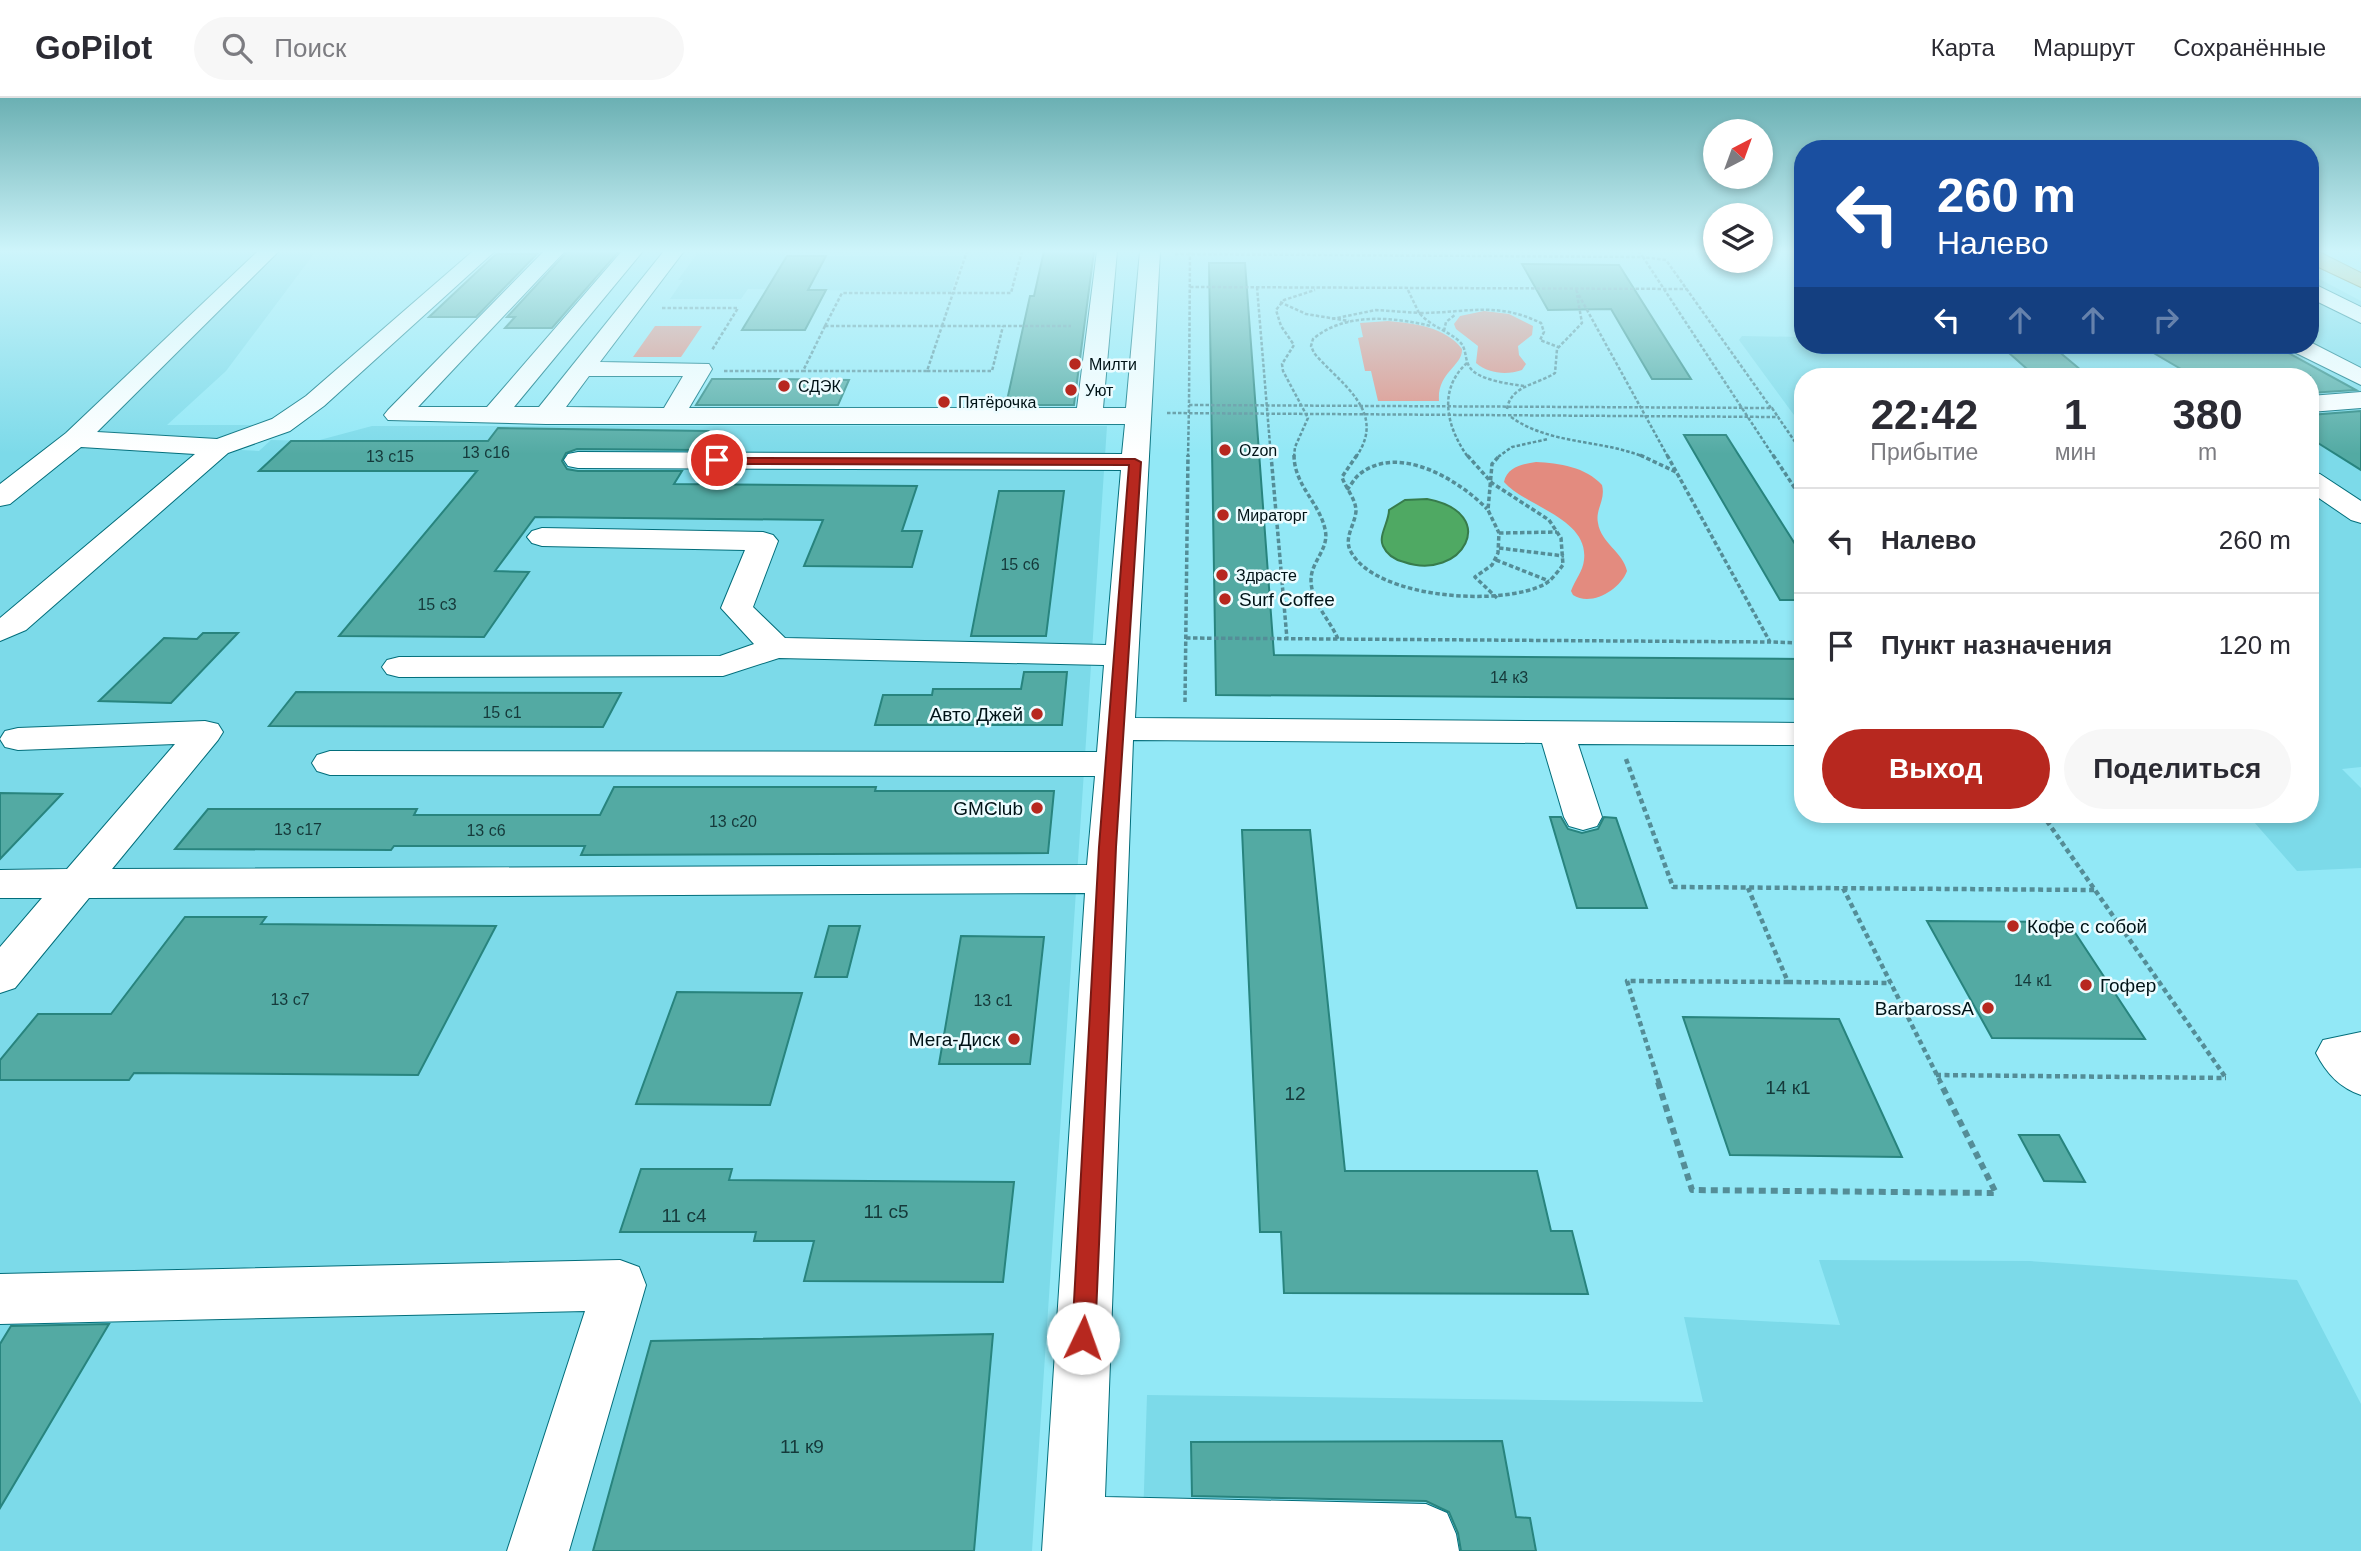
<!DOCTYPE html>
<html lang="ru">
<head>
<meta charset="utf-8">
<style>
	:root { --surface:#fff; --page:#f7f7f7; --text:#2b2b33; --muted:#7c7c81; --line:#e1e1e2; --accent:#b7281f }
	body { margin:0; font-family:Helvetica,sans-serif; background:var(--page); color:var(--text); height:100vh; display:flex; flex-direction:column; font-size:26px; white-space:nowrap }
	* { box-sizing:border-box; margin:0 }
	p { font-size:23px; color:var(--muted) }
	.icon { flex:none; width:38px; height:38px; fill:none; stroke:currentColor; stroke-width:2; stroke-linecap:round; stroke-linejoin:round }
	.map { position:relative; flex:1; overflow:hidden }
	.side { position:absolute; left:1794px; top:270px; width:525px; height:455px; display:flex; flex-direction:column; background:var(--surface); border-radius:28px; box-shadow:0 4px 10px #0003 }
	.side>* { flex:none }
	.guide { position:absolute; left:1794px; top:42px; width:525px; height:214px; border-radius:28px; box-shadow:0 4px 10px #0003; background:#1a4fa0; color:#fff; overflow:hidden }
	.needle { width:46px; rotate:41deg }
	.controls { position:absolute; left:1703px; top:21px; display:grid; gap:14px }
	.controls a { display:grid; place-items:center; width:70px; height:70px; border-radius:50%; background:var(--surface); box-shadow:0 4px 10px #0003; font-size:35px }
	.pin { position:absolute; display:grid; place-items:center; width:60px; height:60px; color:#fff; margin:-30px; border:4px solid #fff; border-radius:50%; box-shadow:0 2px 7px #0007 }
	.me { position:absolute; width:77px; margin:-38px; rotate:3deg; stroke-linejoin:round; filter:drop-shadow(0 0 5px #0008) }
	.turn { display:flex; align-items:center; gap:24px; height:147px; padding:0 28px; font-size:32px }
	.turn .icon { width:91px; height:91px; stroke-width:2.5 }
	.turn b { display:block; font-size:49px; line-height:60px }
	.lanes { display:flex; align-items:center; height:66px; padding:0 28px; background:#0003; justify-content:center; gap:35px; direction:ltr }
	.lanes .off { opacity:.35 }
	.eta { display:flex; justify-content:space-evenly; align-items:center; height:119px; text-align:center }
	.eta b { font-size:42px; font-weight:700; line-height:49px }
	.action { display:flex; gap:14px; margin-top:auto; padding:14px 28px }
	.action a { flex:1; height:80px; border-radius:42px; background:var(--accent); color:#fff; font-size:28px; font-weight:700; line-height:80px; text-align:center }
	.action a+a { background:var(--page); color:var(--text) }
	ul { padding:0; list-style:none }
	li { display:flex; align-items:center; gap:21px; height:105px; padding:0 28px; border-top:2px solid var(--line) }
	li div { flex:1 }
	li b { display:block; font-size:26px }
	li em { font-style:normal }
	header { display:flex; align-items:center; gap:42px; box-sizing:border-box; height:98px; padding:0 35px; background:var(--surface); border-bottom:2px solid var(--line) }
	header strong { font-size:33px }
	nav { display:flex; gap:38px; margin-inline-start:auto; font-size:24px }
	.search { width:490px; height:63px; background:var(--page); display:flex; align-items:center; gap:18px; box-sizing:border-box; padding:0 24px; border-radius:38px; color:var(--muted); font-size:26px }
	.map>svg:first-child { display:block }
	.built { fill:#7cdae9 }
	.green { fill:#e38b7f }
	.water { fill:#4fa963; stroke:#377c4c; stroke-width:2 }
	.building { fill:#53aaa3; stroke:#28847e; stroke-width:2 }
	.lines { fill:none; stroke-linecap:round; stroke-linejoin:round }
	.minor-casing { stroke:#026e7b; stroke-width:2 }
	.major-casing { stroke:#786720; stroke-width:2 }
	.path-far3 { stroke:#548d97; stroke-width:2.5; stroke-dasharray:3.5 2; stroke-linecap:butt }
	.path-far2 { stroke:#548d97; stroke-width:3.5; stroke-dasharray:4.5 2.5; stroke-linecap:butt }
	.path-far1 { stroke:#548d97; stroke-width:4.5; stroke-dasharray:5 3.5; stroke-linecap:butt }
	.path { stroke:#548d97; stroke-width:6; stroke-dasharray:7 5; stroke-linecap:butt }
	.minor { fill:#fff; fill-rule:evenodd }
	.major { fill:#d5bf7c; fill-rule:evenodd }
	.route { fill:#b7281f; stroke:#771a14; stroke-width:2 }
	.poi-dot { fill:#b7281f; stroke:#ecfcff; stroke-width:2.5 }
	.labels { text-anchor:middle; stroke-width:5; stroke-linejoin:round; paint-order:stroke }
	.far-poi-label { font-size:16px; fill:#001317; stroke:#ecfcff; text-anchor:start }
	.number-label { font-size:16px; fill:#15393a }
	.poi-label { font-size:19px; fill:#001317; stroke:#ecfcff; text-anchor:end }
	.near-number-label { font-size:19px; fill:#15393a }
</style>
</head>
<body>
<header>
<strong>GoPilot</strong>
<div class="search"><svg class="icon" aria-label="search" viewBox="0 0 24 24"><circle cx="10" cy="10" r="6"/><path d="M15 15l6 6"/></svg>Поиск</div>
<nav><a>Карта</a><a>Маршрут</a><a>Сохранённые</a></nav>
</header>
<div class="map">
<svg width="2361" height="1453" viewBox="0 0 2361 1453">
	<rect width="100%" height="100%" fill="#92e8f6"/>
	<path class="built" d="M 0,153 L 316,153 L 226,273 L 167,327 L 258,327 L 241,352 L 259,353 L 271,342 L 316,343 L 372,328 L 1107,328 L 1032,1453 L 0,1453 Z
		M 699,153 L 787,153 L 785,158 L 963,158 L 951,194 L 748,191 L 741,201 L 670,201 L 683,182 L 678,182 Z
		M 2310,176 L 2361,203 L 2361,669 L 2342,671 L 2361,690 L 2361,770 L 2297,773 L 2247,716 L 2310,716 L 2310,278 L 1802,278 L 1802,328 L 1739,242 L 1742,238 L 1802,239 L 1802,247 L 2310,247 Z
		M 1819,1162 L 2030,1163 L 2297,1182 L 2361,1306 L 2361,1453 L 1142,1453 L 1147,1297 L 1703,1304 L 1684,1219 L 1840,1227 Z"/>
	<path class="green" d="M 1484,213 L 1509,216 L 1533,228 L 1532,237 L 1518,248 L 1519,257 L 1526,266 L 1522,272 C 1507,277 1489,276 1476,265 L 1478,248 L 1456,231 L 1454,226 L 1460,218 Z
		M 1388,223 C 1413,225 1446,229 1462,251 C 1463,268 1437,274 1439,303 L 1378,303 L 1371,273 L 1365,273 L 1358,240 L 1363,239 L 1360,225 Z
		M 655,228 L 702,228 L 681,259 L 633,259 Z
		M 1536,364 C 1559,365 1586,369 1602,387 C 1606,402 1595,411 1598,425 C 1601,445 1623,454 1627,473 C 1620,492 1591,509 1573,497 L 1571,493 C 1575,482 1583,473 1584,462 C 1589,420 1526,409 1504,384 C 1507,369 1523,366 1536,364 Z"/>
	<path class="water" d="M 1427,401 C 1502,415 1462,484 1404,464 C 1396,462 1387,457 1383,448 C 1378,438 1389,424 1389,412 L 1405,402 Z"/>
	<path class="building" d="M 575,153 L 619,153 L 552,230 L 505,230 L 515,219 L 507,219 L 567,154 Z
		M 1044,153 L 1094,153 L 1074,307 L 1006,307 L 1030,198 L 1034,198 Z
		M 496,156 L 537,156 L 476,219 L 429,219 Z
		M 787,158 L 826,158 L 808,192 L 826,192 L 805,232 L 742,232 Z
		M 1209,165 L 1245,165 L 1274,557 L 1802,561 L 1802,601 L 1216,597 Z
		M 1522,166 L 1619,167 L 1691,281 L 1652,281 L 1611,211 L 1548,212 Z
		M 2000,247 L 2051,247 L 2088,278 L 2035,278 Z
		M 2140,247 L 2274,247 L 2356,292 L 2310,295 L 2310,278 L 2193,278 Z
		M 712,281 L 779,281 L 849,282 L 838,307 L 696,307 Z
		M 2361,313 L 2361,372 L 2310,340 L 2310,317 Z
		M 498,330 L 708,333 L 696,352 L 577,351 L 566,355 L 562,363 L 567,371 L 578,373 L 682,373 L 674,386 L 917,388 L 902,433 L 922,433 L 912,469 L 804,468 L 823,422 L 535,419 L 495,473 L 529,474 L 484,539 L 339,538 L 477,373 L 259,373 L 291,343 L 488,343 Z
		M 1684,337 L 1726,337 L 1802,457 L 1802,502 L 1780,502 Z
		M 999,393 L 1064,393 L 1046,538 L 971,538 Z
		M 203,535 L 238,535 L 171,605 L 99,603 L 164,540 L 197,541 Z
		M 1024,574 L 1067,574 L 1062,627 L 875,627 L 883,597 L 932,597 L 933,591 L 1021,591 Z
		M 296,594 L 621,595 L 603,629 L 269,628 Z
		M 614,689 L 876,689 L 875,693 L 1054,693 L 1048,755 L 581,757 L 585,748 L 394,748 L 391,752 L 175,751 L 208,711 L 417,711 L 414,717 L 600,717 Z
		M 0,695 L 62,696 L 0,761 Z
		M 1550,719 L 1561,719 L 1568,731 L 1582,735 L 1598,731 L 1604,719 L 1616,720 L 1647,810 L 1577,810 Z
		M 1242,732 L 1310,732 L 1345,1073 L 1537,1073 L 1551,1133 L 1572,1133 L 1588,1196 L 1284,1195 L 1281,1134 L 1260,1134 Z
		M 185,819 L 266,819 L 261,826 L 496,828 L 418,977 L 134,975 L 129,982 L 0,982 L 0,962 L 38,916 L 111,916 Z
		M 1927,823 L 2068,824 L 2145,941 L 1992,940 Z
		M 829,828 L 860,828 L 847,879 L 815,879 Z
		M 961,838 L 1044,839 L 1030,966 L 939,966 Z
		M 677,894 L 802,895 L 770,1007 L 636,1006 Z
		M 1683,919 L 1839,921 L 1902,1059 L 1730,1057 Z
		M 2019,1037 L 2059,1037 L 2085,1084 L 2044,1083 Z
		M 641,1071 L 732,1071 L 729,1082 L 1014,1084 L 1003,1184 L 804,1183 L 814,1143 L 754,1143 L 756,1134 L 620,1134 Z
		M 109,1226 L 0,1410 L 0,1246 L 11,1228 Z
		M 993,1236 L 974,1453 L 593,1453 L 651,1243 Z
		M 1502,1343 L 1516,1419 L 1530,1420 L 1536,1453 L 1461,1453 L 1458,1435 L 1449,1414 L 1426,1403 L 1192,1398 L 1191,1344 Z"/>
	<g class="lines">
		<defs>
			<path id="minor" d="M 258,153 L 279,153 L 97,334 L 217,341 L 272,321 L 306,298 L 473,153 L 495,153 L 324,308 L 290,333 L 228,355 L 26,532 L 0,543 L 0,520 L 195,356 L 81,349 L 10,406 L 0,408 L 0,386 L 66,335 Z
				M 544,153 L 565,153 L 418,309 L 487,309 L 622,153 L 643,153 L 514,309 L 539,309 L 664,153 L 684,153 L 600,264 L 709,266 L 712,271 L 689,310 L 1077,310 L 1097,153 L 1117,153 L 1103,310 L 1126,310 L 1140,153 L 1160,153 L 1135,620 L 1802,625 L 1802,647 L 1578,646 L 1602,719 L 1597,728 L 1583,732 L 1569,728 L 1564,719 L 1542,645 L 1133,642 L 1105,1399 L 1426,1406 L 1447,1415 L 1456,1436 L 1459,1453 L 1042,1453 L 1085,795 L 89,800 L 15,890 L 0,895 L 0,849 L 42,800 L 0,800 L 0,772 L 67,771 L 175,646 L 18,652 L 5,649 L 0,641 L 5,633 L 18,630 L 205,623 L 218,626 L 223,634 L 218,642 L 112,771 L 1087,767 L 1095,678 L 330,677 L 317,673 L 312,665 L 317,657 L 330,653 L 1097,654 L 1104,567 L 779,560 L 723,578 L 399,579 L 387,576 L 382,569 L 387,562 L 399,559 L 720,558 L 754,546 L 721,510 L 745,452 L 542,448 L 532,445 L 527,439 L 532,433 L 542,430 L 763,434 L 773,437 L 778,443 L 753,509 L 785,540 L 1106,547 L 1121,372 L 578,370 L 568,368 L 564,362 L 568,356 L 578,354 L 1122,356 L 1125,326 L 546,326 L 388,322 L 384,317 L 388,312 ZM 589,278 L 683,278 L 664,310 L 566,309 Z
				M 2310,184 L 2361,209 L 2361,225 L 2310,200 Z
				M 2310,244 L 2361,270 L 2361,287 L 2290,252 L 2286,247 L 2310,247 Z
				M 2361,294 L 2361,310 L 2310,314 L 2310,298 Z
				M 2310,374 L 2320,376 L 2361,403 L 2361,425 L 2351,422 L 2310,394 Z
				M 2361,934 L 2361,997 C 2340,990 2326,975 2316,955 L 2323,942 Z
				M 620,1162 L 639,1169 L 646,1187 L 569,1453 L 507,1453 L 585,1213 L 0,1226 L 0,1176 Z"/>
			<path id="major" d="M 2310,153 L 2317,153 L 2361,175 L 2361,189 L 2310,165 Z"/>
		</defs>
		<use href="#minor" class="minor-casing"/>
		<use href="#major" class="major-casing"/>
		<path class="path-far3" d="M 801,153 L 967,153
			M 967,153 L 1022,153 L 1011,195 L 953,195 Z
			M 1190,153 L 1189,307 L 1772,310 L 1778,319
			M 1638,153 L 1643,159 L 1666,162 L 1771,310
			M 1175,156 L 1643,159 L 1774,359
			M 1190,189 L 1687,191
			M 1257,189 L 1271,359
			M 1576,192 L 1668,359
			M 1280,204 L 1306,216 L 1349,223
			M 662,210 L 738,210 L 712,252
			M 1332,221 L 1376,212 L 1419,215 L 1407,190
			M 825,228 L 942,228
			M 825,228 L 803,273 L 927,273 L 942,228
			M 825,228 L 842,195 L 953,195
			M 942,228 L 1071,228
			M 942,228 L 953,195
			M 1444,233 L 1446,224 L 1456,216
			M 1467,265 C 1437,292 1447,330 1468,359
			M 724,273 L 803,273
			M 927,273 L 992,273 L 1003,228
			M 1524,288 C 1510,286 1476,282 1469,268 C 1464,259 1467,250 1459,243 C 1447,232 1433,230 1419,215 C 1467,215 1496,203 1541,225 L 1544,234 L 1540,242 L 1558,249
			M 1507,311 C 1511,287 1537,287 1555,275 L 1557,251 L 1582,225 L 1577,197
			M 1167,315 L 1778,319 L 1802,354
			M 1511,319 C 1550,347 1600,341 1644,359
			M 1188,359 L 1189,307
			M 1294,359 L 1295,349 L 1308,320 L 1283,273 L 1282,266 L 1294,247 L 1281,228 L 1276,212 L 1284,202 L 1315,192
			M 1356,359 C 1388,313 1340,286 1314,255 L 1311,248 L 1313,241 C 1345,214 1393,219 1431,228
			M 1498,359 L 1512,349 L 1548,341"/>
		<path class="path-far2" d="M 1271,357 L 1287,541
			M 1294,357 C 1294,387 1319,404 1325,431 C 1330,451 1311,463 1311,482 C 1311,504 1330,522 1338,541
			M 1357,357 L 1342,379 C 1346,391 1356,401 1356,413 C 1355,427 1343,440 1351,454 C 1377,501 1502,509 1545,486 C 1552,482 1558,473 1563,467 L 1561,440 L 1549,422 L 1492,385 L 1467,357
			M 1640,357 L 1676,374
			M 1667,357 L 1770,544 L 1802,545
			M 1773,357 L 1802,401
			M 1347,392 C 1351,387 1355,379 1361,375 C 1400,346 1459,382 1487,411
			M 1499,435 L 1557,434
			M 1499,450 L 1564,458
			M 1496,462 L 1549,483
			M 1497,500 L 1475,479 L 1492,467 L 1498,455 L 1499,435 L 1488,412 L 1492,366 L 1500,357
			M 1186,540 L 1770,544
			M 1185,604 L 1188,357"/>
		<path class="path-far1" d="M 1626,661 L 1673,789 L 2096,792
			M 2042,716 L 2226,980
			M 1843,790 L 1941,985
			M 1788,884 L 1891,885
			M 1936,977 L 2226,980
			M 1659,985 L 1627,883 L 1788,884 L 1748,790"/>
		<path class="path" d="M 1658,984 L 1692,1092 L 1996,1095 L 1940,984"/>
		<use href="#minor" class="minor"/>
		<use href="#major" class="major"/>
	</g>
	<linearGradient id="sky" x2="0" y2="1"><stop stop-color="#6bb0b3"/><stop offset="0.43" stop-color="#cef5fb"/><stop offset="1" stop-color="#cef5fb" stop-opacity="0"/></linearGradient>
	<rect width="2361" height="356" fill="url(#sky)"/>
	<path class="route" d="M 713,360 L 1135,361 L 1141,364 L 1116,749 L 1095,1240 L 1091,1248 L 1083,1251 L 1075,1248 L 1072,1240 L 1099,749 L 1129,367 L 717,366 L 713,365 Z"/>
	<g class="poi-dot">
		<circle cx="1075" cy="266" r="7"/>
		<circle cx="784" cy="288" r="7"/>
		<circle cx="1071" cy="292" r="7"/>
		<circle cx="944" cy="304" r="7"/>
		<circle cx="1225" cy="352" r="7"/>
		<circle cx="1223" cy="417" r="7"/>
		<circle cx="1222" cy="477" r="7"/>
		<circle cx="1225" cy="501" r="7"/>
		<circle cx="1037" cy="616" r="7"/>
		<circle cx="1037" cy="710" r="7"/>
		<circle cx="2013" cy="828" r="7"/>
		<circle cx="2086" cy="887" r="7"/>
		<circle cx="1988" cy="910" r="7"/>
		<circle cx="1014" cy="941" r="7"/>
	</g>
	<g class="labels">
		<g class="far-poi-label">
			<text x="1089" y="272">Милти</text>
			<text x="798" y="294">СДЭК</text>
			<text x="1085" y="298">Уют</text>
			<text x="958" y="310">Пятёрочка</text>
			<text x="1239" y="358">Ozon</text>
			<text x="1237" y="423">Мираторг</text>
			<text x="1236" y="483">Здрасте</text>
		</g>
		<g class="number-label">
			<text x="486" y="360">13 с16</text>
			<text x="390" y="364">13 с15</text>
			<text x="1020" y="472">15 с6</text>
			<text x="437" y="512">15 с3</text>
			<text x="1509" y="585">14 к3</text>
			<text x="502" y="620">15 с1</text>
			<text x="733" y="729">13 с20</text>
			<text x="298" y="737">13 с17</text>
			<text x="486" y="738">13 с6</text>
			<text x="2033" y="888">14 к1</text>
			<text x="290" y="907">13 с7</text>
			<text x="993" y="908">13 с1</text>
		</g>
		<g class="poi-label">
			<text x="1239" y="508" text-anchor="start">Surf Coffee</text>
			<text x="1023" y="623">Авто Джей</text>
			<text x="1023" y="717">GMClub</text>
			<text x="2027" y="835" text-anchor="start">Кофе с собой</text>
			<text x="2100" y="894" text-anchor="start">Гофер</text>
			<text x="1974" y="917">BarbarossA</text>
			<text x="1000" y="948">Мега-Диск</text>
		</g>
		<g class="near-number-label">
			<text x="1788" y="996">14 к1</text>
			<text x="1295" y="1002">12</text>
			<text x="886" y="1120">11 с5</text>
			<text x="684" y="1124">11 с4</text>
			<text x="802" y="1355">11 к9</text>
		</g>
	</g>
</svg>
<div class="controls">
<a><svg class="needle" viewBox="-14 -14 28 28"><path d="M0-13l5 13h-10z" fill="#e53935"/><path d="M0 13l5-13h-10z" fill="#7c7c81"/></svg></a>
<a><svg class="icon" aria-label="layers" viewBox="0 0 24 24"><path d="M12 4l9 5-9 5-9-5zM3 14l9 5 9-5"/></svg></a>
</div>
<div class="pin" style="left:717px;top:362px;background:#d93025"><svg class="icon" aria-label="arrive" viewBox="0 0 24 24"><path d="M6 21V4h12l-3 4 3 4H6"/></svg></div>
<svg class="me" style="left:1083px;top:1240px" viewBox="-20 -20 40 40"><circle r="19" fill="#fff"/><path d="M0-13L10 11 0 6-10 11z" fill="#b7281f"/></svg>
<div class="guide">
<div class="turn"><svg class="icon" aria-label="left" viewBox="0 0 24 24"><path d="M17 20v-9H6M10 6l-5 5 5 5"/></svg><div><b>260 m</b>Налево</div></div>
<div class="lanes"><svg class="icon" aria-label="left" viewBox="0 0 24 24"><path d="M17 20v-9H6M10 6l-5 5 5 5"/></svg><svg class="icon off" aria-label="ahead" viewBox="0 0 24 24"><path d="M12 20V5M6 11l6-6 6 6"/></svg><svg class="icon off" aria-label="ahead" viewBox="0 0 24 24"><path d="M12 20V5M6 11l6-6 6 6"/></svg><svg class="icon off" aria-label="right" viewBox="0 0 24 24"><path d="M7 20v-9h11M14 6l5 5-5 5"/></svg></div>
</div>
<section class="side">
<div class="eta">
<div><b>22:42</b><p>Прибытие</p></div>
<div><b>1</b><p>мин</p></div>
<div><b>380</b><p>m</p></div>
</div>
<ul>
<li><svg class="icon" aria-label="left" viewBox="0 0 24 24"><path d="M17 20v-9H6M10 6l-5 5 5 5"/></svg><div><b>Налево</b></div><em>260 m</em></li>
<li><svg class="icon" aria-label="arrive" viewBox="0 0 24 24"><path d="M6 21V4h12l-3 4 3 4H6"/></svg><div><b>Пункт назначения</b></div><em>120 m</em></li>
</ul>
<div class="action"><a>Выход</a><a>Поделиться</a></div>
</section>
</div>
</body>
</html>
